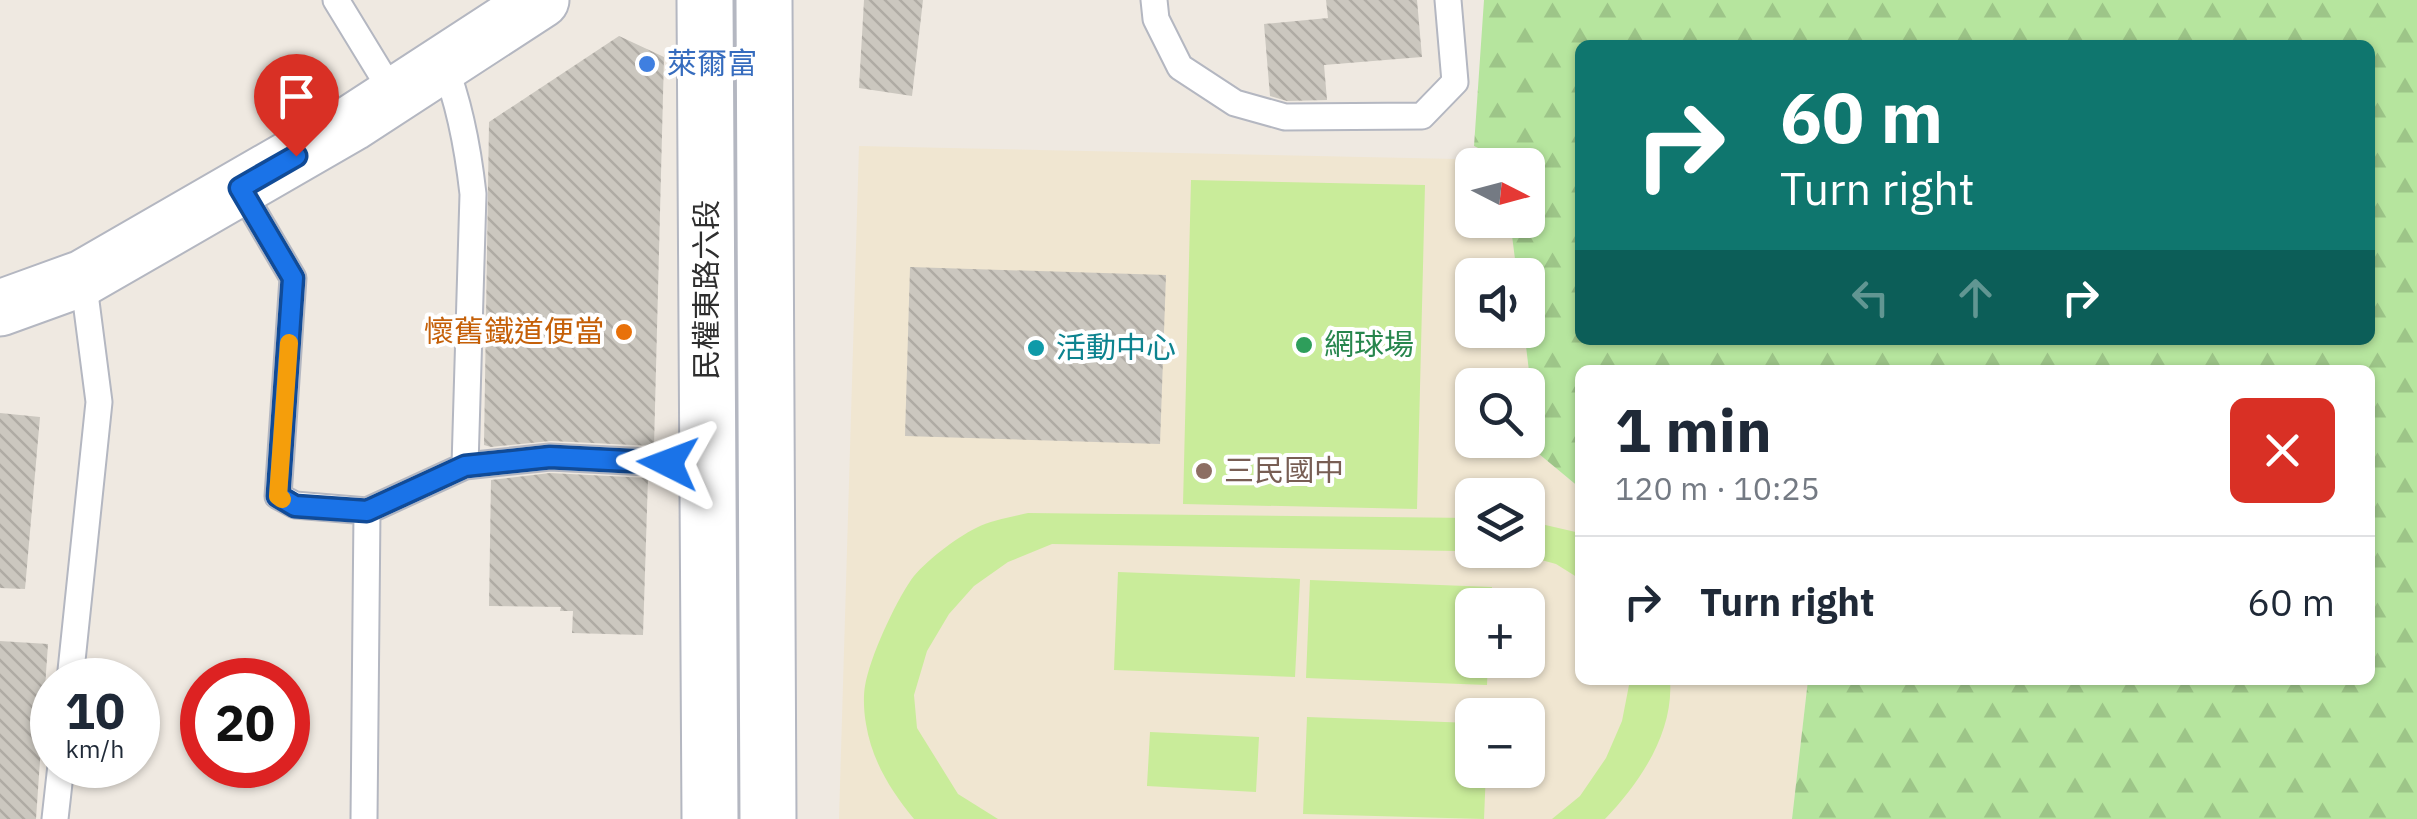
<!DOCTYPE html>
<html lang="en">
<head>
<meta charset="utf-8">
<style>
	:root { --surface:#fff; --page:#f6f6f7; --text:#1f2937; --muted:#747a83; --line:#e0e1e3 }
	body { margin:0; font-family:"IBM Plex Sans","Noto Sans TC",sans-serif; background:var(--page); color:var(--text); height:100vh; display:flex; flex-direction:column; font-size:38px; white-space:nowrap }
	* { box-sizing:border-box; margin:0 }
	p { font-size:32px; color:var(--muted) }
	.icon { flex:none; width:55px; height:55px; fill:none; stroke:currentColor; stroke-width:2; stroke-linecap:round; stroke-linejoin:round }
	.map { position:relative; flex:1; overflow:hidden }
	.details { position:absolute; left:1575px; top:365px; width:800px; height:320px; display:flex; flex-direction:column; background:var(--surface); border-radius:15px; box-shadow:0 2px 8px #0004 }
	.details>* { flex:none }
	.hud { position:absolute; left:1575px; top:40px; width:800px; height:305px; border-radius:15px; box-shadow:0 2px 8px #0004; background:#0f766e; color:#fff; overflow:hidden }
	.needle { width:65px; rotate:96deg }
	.controls { position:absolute; left:1455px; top:148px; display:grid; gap:20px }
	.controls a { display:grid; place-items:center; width:90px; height:90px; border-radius:15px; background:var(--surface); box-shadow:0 2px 8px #0004; font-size:50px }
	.speed { position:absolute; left:30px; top:658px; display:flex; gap:20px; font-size:50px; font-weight:700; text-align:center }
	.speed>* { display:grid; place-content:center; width:130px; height:130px; border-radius:50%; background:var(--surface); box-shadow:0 2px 8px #0004; line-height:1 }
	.speed small { font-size:25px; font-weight:400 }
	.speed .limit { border:15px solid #d22; background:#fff; color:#111 }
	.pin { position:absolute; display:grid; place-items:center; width:85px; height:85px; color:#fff; margin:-102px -42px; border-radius:50% 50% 50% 0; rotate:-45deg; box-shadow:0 0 10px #0007 }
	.pin .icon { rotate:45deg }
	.me { position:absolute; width:110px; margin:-55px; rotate:273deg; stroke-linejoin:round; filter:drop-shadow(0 0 8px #0008) }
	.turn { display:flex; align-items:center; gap:35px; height:210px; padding:0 40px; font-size:45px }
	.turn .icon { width:130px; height:130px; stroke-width:2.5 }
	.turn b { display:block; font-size:70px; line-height:85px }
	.lanes { display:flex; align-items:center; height:95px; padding:0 40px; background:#0003; justify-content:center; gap:50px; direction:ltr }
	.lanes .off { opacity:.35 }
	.round { display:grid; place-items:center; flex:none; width:105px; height:105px; border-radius:15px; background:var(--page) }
	.summary { display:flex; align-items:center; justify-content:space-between; height:170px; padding:0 40px }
	h1 { font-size:60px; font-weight:700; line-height:75px }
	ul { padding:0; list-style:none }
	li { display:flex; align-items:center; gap:30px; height:130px; padding:0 40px; border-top:2px solid var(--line) }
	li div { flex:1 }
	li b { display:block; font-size:38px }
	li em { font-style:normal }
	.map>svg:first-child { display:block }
	.education { fill:#f0e6d1; fill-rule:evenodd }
	.forest { fill:url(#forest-firs); fill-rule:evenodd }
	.pitch { fill:#c9ec9a }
	.building { fill:url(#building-back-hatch) }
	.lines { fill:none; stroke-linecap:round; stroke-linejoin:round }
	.lane-casing { stroke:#b4b7c1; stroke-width:29 }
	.secondary-casing { stroke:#b4b7c1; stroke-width:59 }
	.lane { stroke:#fff; stroke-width:25 }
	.secondary { stroke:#fff; stroke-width:55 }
	.route-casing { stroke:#114b97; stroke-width:25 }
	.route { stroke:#1a73e8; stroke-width:18 }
	.slow { stroke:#f59e0b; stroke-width:18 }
	.shop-dot { fill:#3f7fe0; stroke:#fff; stroke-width:4 }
	.food-dot { fill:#e8710a; stroke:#fff; stroke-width:4 }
	.leisure-dot { fill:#2e9e5b; stroke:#fff; stroke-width:4 }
	.culture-dot { fill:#0f9aa8; stroke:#fff; stroke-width:4 }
	.education-dot { fill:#8d6e63; stroke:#fff; stroke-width:4 }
	.labels { text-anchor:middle; stroke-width:8; stroke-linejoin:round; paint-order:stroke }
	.shop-label { font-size:30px; fill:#366cbe; stroke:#fff; text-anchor:start }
	.street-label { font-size:30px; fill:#2e2e2e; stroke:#fff }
	.food-label { font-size:30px; fill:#c56008; stroke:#fff; text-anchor:end }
	.leisure-label { font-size:30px; fill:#27864d; stroke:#fff; text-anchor:start }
	.culture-label { font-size:30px; fill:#0d838f; stroke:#fff; text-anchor:start }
	.education-label { font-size:30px; fill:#785e54; stroke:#fff; text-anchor:start }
</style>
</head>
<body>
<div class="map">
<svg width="2417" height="819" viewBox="0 0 2417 819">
	<defs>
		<pattern id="forest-firs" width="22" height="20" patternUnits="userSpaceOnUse" patternTransform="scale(2.5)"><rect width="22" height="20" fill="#b6e59e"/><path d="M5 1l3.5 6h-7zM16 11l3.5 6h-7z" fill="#9dc588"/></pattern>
		<pattern id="building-back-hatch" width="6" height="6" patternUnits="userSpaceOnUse" patternTransform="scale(2.5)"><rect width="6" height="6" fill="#cbc7bf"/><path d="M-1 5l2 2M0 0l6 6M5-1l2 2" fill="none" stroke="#afaba4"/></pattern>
	</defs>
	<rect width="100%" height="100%" fill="#efe9e1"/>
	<path class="education" d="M 859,146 L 1503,160 L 1503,165 L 1472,165 L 1472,220 L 1510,220 L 1517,275 L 1472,275 L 1472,330 L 1524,330 L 1539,454 L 1580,488 L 1580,680 L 1808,680 L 1792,819 L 839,819 ZM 1472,385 L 1528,385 L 1528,440 L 1472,440 ZM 1472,495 L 1528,495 L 1528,550 L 1472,550 ZM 1472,605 L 1528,605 L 1528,660 L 1472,660 ZM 1472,715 L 1528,715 L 1528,770 L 1472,770 Z"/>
	<path class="forest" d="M 1484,0 L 2417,0 L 2417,819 L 1792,819 L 1808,680 L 2370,680 L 2370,370 L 1580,370 L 1580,488 L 1539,454 L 1524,330 L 1528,330 L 1528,275 L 1517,275 L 1510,220 L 1528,220 L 1528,165 L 1503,165 L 1503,160 L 1474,146 ZM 2370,45 L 2370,340 L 1580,340 L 1580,45 Z"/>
	<path class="pitch" d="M 1191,180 L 1425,185 L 1417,509 L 1183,504 Z
		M 1028,513 L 1472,518 L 1472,550 L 1528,550 L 1528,521 L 1580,533 L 1580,579 L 1556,564 L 1512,552 L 1052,544 L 1008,562 L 974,586 L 949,614 L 927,651 L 914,695 L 917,728 L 958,794 L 998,819 L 914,819 C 891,791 872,761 866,724 C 864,713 863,697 865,686 C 870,657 894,605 911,580 C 924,562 956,538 976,528 C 991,520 1011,517 1028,513 Z
		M 1118,572 L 1300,579 L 1295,677 L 1114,670 Z
		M 1310,580 L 1492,587 L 1491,605 L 1472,605 L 1472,660 L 1488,660 L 1487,685 L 1306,678 Z
		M 1630,680 L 1670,680 C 1674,732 1640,783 1605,819 L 1552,819 L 1580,796 L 1606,758 L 1622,721 Z
		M 1307,717 L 1472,723 L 1472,770 L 1486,770 L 1484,819 L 1303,814 Z
		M 1150,732 L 1259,737 L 1256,792 L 1147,786 Z"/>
	<path class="building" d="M 864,0 L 923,0 L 912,96 L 859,88 Z
		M 1326,0 L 1417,0 L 1422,57 L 1324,65 L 1327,100 L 1287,101 L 1270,96 L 1264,24 L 1328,18 Z
		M 619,36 L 664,57 L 654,446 L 551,441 L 491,447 L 484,445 L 489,122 Z
		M 910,267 L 1166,275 L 1160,444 L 905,436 Z
		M 0,413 L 40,417 L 25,589 L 0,588 Z
		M 550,473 L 648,478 L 643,635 L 572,633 L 573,611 L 560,611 L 561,607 L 489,606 L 491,480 Z
		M 0,641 L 48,644 L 36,819 L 0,819 Z"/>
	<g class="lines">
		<defs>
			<path id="lane" d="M 336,0 L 394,95
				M 1154,0 L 1156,19 L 1180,67 L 1235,103 L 1285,117 L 1422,116 L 1455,82 L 1448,0
				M 240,188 L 293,278 L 278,496 L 295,505 L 367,511
				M 465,466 L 550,457 L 708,465
				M 70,680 L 99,402 L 83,278
				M 55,819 L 61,765
				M 364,819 L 367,511 L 465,466 L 473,194 C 468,149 460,104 443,62"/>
			<path id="secondary" d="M 705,0 L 710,819
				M 764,0 L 768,819
				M 0,308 L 83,278 L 352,123 L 541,0"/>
		</defs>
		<use href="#lane" class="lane-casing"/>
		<use href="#secondary" class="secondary-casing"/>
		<use href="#lane" class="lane"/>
		<use href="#secondary" class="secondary"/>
	</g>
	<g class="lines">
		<defs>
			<path id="route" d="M 296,156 L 240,188 L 293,278 L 278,496 L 295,506 L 367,511 L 465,466 L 550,457 L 668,463"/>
		</defs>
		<use href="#route" class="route-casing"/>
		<use href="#route" class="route"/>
		<path class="slow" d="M 282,499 L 278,496 L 289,343"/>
	</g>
	<circle class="shop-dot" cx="647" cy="64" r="10"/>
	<circle class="food-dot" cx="624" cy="332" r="10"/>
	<circle class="leisure-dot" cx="1304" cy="345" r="10"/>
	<circle class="culture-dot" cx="1036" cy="348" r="10"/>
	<circle class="education-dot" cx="1204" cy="471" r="10"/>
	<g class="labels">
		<g class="shop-label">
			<text x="667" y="74">萊爾富</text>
		</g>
		<g class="street-label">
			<text transform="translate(707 290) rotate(-90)" y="10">民權東路六段</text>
		</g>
		<g class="food-label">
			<text x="604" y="342">懷舊鐵道便當</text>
		</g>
		<g class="leisure-label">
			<text x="1324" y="355">網球場</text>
		</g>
		<g class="culture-label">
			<text x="1056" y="358">活動中心</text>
		</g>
		<g class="education-label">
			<text x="1224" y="481">三民國中</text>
		</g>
	</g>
</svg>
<div class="controls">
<a><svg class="needle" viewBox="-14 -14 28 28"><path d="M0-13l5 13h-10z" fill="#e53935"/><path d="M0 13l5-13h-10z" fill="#747a83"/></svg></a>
<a><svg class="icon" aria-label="sound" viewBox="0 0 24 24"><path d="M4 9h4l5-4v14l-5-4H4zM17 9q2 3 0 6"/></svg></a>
<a><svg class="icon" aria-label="search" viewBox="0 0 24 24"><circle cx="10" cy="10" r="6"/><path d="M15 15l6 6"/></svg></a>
<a><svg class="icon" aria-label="layers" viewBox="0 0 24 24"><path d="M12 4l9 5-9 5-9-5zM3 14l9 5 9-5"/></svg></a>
<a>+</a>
<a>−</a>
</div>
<div class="speed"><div>10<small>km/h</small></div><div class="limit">20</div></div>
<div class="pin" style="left:296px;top:156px;background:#d93025"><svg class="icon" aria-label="arrive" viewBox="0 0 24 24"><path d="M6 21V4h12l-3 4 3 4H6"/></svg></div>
<svg class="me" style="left:668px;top:463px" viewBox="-20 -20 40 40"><path d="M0-17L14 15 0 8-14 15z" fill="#1a73e8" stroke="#fff" stroke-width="4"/></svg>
<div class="hud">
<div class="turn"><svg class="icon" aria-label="right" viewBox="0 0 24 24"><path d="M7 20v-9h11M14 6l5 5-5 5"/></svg><div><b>60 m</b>Turn right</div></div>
<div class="lanes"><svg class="icon off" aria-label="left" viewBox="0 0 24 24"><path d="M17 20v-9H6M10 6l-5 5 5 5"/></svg><svg class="icon off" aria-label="ahead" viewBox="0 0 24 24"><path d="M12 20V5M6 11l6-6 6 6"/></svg><svg class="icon" aria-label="right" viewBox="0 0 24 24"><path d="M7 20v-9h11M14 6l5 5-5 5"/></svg></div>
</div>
<section class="details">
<div class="summary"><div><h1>1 min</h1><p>120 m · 10:25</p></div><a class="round" style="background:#d93025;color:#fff"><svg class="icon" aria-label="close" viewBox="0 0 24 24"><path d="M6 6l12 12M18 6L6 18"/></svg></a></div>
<ul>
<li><svg class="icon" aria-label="right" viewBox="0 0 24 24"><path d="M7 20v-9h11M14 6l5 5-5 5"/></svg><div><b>Turn right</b></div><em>60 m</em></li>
</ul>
</section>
</div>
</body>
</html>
